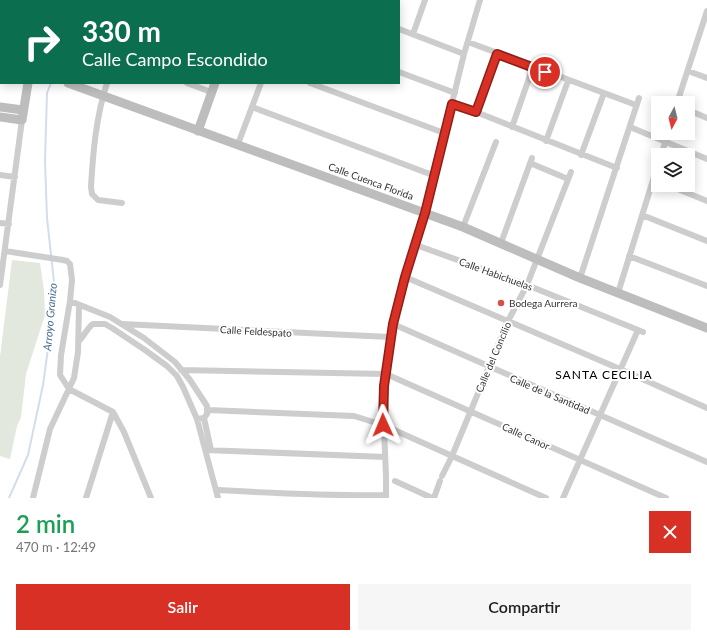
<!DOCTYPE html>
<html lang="es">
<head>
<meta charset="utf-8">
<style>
	:root { --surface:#fff; --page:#f6f6f6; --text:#202124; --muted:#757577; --accent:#d93025 }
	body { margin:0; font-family:Lato,sans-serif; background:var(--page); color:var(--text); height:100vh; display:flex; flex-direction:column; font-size:15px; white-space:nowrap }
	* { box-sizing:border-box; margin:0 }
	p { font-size:13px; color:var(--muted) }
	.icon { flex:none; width:22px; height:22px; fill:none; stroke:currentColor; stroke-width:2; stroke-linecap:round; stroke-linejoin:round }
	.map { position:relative; height:498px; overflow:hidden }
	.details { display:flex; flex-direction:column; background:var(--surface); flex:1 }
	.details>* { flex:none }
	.guide { position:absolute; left:0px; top:0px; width:400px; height:84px; box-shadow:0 2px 10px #0003; background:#0b6e4f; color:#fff; overflow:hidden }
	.needle { width:26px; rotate:187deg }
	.tools { position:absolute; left:651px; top:96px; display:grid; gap:8px }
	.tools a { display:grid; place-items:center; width:44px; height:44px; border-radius:0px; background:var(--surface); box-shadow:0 2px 10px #0003; font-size:20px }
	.pin { position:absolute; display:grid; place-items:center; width:34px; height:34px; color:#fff; margin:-17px; border:2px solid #fff; border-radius:50%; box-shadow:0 1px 4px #0007 }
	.me { position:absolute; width:44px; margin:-22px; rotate:359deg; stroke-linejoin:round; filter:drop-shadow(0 0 3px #0008) }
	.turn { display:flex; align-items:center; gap:14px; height:84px; padding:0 16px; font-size:18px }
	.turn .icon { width:52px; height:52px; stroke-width:2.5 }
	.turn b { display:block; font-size:28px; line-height:34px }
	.round { display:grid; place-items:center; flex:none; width:42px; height:42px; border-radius:0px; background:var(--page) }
	.overview { display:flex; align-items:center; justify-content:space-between; height:68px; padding:0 16px }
	h1 { font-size:24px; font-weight:600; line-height:30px; color:#1e9e55 }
	.button { display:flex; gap:8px; margin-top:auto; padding:8px 16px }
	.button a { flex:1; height:46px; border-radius:0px; background:var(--accent); color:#fff; font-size:16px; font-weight:600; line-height:46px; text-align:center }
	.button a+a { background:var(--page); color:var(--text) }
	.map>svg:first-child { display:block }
	.green { fill:#e2e8dd }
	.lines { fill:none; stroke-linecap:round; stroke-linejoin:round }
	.stream { stroke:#d2deeb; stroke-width:2 }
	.street { stroke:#cdcdcd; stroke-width:6 }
	.secondary { stroke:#bdbdbd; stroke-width:9 }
	.route-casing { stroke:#8d1f18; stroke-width:10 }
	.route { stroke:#d93025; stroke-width:7 }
	.poi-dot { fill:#d3504b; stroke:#fff; stroke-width:1.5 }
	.labels { text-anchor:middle; stroke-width:4; stroke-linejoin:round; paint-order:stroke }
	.street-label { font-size:10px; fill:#333; stroke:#fff }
	.poi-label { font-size:10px; fill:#333; stroke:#fff; text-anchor:start }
	.water-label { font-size:11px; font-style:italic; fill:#486b8d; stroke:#fff }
	.quarter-label { font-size:12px; letter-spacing:1px; fill:#000; stroke:#fff }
</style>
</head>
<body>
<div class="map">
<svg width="707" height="498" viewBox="0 0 707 498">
	<rect width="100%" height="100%" fill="#fff"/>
	<path class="green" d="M 12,260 L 40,263 L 44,291 L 45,315 L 26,374 L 21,417 L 17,426 L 10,459 L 0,456 L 0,357 Z"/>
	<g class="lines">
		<path class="stream" d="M 87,1 L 88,0
			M 9,498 L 28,455 L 43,385 L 50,334 L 55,291 L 47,218 L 45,161 L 47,93 L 51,83"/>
		<path class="street" d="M 0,0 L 4,1
			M 319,0 L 322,1
			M 137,1 L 138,0
			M 292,1 L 292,0
			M 335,1 L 336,0
			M 379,1 L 380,0
			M 399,29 L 464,54
			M 413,34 L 425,0
			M 468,42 L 636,105
			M 0,49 L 1,49
			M 688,71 L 707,78
			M 399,72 L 455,93
			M 107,83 C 96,117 93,152 91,187 L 92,194 L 98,200 L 122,203
			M 187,83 L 211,92
			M 310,83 L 444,133
			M 677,103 L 707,11
			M 452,104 L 476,112 L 617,168
			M 252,107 L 435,176
			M 688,110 L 707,118
			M 476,112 L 497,54
			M 512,127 L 533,67
			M 630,127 L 707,159
			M 546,141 L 568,81
			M 238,144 L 261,83
			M 581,155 L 604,93
			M 661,155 L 668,133
			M 530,163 L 568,179
			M 0,175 L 15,177
			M 668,185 L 707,201
			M 642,215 L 707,241
			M 0,223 L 9,224
			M 463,227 L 496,142
			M 501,243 L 532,158
			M 416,245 L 527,285 L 643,332
			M 5,251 L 63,260 L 67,261 L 70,264 L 72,280 L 70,301 L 61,355 L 60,375 L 69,389 L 113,412 L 124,432 L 151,498
			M 629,256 L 707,286
			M 405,277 L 620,369 L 707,408
			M 580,278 L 639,98
			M 0,285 L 22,120
			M 618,293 L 658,164
			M 70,301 L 110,317 L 144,338 L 175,362 L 190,380 L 207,406 L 207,414 L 204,418 L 211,450
			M 122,324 L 390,337
			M 393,324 L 707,462
			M 79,341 C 85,335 87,328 93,324 L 105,324 L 112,328 L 145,350 L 167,366 L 177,376 L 183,387 L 197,419 L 204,418
			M 181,370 L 386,374 L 666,498
			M 208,410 L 354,416 L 383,425 L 546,498
			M 197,419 L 218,498
			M 206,450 L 385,457
			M 442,476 L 452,456 L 508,321 L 527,285 L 571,172
			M 395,481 L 432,498
			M 216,490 C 273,493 329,496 386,495
			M 33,498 L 50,429 L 74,378 L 78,352 L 79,306
			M 86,498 L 113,412
			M 386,498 L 386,476 L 383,406 L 390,337 L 405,277 L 425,213 L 464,54 L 480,0
			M 434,498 L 440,481
			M 563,498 L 638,330"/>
		<path class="secondary" d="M 45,1 L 46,0
			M 67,1 L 67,0
			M 247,1 L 247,0
			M 68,83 L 463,227 L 580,278 L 707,328
			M 0,107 L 23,110
			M 0,117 L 22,120 L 28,83
			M 198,131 L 215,83"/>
	</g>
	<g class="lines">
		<defs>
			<path id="route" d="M 383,425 L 384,386 L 393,324 L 405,277 L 425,213 L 452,104 L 476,112 L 497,54 L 545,72"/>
		</defs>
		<use href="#route" class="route-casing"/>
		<use href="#route" class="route"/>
	</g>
	<circle class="poi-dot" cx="501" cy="303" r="4"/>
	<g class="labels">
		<g class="street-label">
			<text transform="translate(371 181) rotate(20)" y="4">Calle Cuenca Florida</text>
			<text transform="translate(496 274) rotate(20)" y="4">Calle Habichuelas</text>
			<text transform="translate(256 331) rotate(3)" y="4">Calle Feldespato</text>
			<text transform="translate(493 357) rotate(-67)" y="4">Calle del Concilio</text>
			<text transform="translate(550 394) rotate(23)" y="4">Calle de la Santidad</text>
			<text transform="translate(526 436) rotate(24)" y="4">Calle Canor</text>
		</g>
		<g class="poi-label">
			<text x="509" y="307">Bodega Aurrera</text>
		</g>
		<g class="water-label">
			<text transform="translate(50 317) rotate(-85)" y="4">Arroyo Granizo</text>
		</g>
		<g class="quarter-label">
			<text x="604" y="379">SANTA CECILIA</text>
		</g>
	</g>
</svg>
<div class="tools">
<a><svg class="needle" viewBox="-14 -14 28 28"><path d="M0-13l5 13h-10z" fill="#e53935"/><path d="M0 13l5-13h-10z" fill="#757577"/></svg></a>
<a><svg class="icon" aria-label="layers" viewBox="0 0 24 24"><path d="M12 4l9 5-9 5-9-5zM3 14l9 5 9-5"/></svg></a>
</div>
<div class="pin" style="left:545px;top:72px;background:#d93025"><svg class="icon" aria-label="arrive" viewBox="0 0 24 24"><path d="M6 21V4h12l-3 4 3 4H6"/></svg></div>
<svg class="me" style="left:383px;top:425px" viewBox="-20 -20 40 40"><path d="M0-17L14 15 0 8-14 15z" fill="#d93025" stroke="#fff" stroke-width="4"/></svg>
<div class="guide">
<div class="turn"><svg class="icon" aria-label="right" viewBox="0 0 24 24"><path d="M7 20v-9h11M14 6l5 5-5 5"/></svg><div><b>330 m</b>Calle Campo Escondido</div></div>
</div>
</div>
<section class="details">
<div class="overview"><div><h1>2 min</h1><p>470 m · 12:49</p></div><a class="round" style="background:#d93025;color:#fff"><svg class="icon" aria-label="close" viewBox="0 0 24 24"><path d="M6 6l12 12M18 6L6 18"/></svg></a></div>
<div class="button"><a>Salir</a><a>Compartir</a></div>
</section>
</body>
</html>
